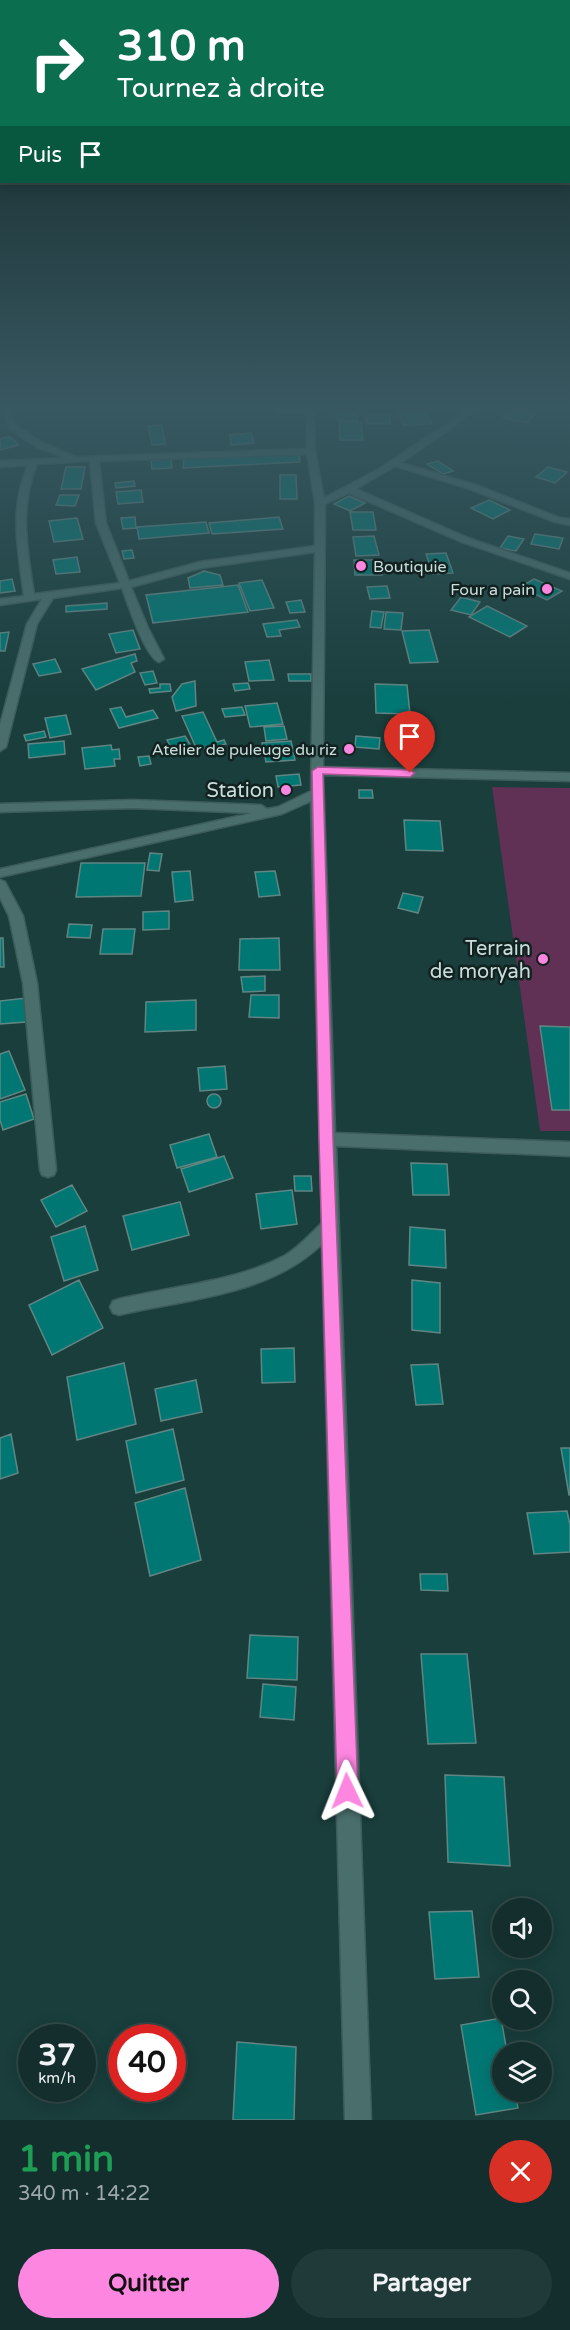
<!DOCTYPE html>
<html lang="fr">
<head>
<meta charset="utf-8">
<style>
	:root { --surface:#132e2d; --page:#203a39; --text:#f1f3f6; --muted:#9da8aa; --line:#324a49; --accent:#fd86e1 }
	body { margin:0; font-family:"Varela Round",sans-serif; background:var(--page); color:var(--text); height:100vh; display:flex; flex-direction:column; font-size:22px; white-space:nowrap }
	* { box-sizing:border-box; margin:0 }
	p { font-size:20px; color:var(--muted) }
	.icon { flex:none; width:33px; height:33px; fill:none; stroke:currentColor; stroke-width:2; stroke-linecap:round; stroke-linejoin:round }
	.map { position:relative; height:2120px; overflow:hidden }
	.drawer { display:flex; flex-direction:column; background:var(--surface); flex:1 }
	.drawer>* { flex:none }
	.guide { position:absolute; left:0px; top:0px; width:570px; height:183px; box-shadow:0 3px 15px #0003,0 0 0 2px var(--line); background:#0b6e4f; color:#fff; overflow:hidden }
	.controls { position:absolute; left:492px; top:1898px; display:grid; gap:12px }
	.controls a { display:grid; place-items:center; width:60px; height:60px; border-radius:50%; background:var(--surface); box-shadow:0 3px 15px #0003,0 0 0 2px var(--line); font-size:30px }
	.speed { position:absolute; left:18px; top:2024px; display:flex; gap:12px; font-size:30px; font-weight:700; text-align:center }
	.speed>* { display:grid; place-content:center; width:78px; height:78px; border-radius:50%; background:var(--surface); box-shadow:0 3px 15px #0003,0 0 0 2px var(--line); line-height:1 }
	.speed small { font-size:15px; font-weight:400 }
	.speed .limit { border:9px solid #d22; background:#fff; color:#111 }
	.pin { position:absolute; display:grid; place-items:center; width:51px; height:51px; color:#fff; margin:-62px -26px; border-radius:50% 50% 50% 0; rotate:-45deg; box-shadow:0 0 6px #0007 }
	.pin .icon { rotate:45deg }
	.me { position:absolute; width:66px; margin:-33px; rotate:358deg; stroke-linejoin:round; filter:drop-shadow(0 0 4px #0008) }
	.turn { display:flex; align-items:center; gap:21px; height:126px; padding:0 18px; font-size:27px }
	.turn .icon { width:78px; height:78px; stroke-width:2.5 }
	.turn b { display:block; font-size:42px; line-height:51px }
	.then { display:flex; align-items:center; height:57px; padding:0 18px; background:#0003; gap:12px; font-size:22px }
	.round { display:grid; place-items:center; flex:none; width:63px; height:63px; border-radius:32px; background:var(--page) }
	.head { display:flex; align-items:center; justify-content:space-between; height:102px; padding:0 18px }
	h1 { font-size:36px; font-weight:700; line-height:45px; color:#1e9e55 }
	.cta { display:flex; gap:12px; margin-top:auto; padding:12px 18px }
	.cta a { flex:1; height:69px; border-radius:36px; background:var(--accent); color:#111; font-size:24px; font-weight:700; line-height:69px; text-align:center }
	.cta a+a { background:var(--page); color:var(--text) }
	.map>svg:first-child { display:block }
	.green { fill:#613055 }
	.building { fill:#007773; stroke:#608684; stroke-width:1.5 }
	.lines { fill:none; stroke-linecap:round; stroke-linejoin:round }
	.minor-casing { stroke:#3c5c5a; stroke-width:3 }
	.minor { fill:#496e6c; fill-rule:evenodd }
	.route { fill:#fd86e1; stroke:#a45792; stroke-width:1.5 }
	.poi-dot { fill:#fd86e1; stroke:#122221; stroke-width:2 }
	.labels { text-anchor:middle; stroke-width:5; stroke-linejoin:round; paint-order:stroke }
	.far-poi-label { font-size:16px; fill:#c9dddb; stroke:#122221; text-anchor:end }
	.poi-label { font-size:20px; fill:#c9dddb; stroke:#122221; text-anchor:end }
</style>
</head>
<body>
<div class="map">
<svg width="570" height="2120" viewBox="0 0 570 2120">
	<rect width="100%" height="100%" fill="#193e3c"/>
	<path class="green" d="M 492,787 L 570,788 L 570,1131 L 540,1131 Z"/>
	<path class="building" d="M 277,405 L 300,405 L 301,413 L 277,413 Z
		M 513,406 L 538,411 L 527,423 L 502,418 Z
		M 428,412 L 432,424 L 403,425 L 399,413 Z
		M 336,413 L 357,413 L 357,421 L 337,420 Z
		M 367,414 L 390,415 L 390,424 L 367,424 Z
		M 339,422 L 361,422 L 363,440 L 340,440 Z
		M 162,425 L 165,444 L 152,445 L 148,426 Z
		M 251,433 L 254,443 L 231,445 L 230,435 Z
		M 9,436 L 19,445 L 0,450 L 0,439 Z
		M 299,453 L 300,462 L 183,468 L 184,458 Z
		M 171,459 L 172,468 L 152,469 L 151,460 Z
		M 438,461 L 453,471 L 443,474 L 427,464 Z
		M 66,467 L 85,467 L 81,489 L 61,489 Z
		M 548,467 L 567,472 L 555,483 L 536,477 Z
		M 280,475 L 296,475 L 297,499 L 280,499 Z
		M 134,481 L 135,486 L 116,488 L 115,483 Z
		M 141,490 L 143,502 L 118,504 L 116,492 Z
		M 60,495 L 79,495 L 75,506 L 56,505 Z
		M 349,496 L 365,503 L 350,511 L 334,504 Z
		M 489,500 L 510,510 L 493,519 L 471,508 Z
		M 350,512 L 373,512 L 376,530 L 353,530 Z
		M 135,517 L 136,528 L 123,529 L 121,518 Z
		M 279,517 L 283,529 L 212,534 L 209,523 Z
		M 77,518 L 83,539 L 54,542 L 49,521 Z
		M 206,522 L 209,533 L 139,539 L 137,527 Z
		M 535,534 L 563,538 L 559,549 L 531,544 Z
		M 374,536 L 379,555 L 356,556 L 353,537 Z
		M 508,536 L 524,539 L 516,551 L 500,548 Z
		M 132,550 L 134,558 L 124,559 L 122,551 Z
		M 446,553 L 453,573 L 433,574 L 426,554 Z
		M 77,557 L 80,572 L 56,574 L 53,560 Z
		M 354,560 L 380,560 L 382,575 L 355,575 Z
		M 204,571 L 220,575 L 223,585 L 190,588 L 188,578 Z
		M 12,579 L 15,591 L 0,593 L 0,581 Z
		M 534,579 L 562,591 L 547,600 L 520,587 Z
		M 262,580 L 274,608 L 250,611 L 239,583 Z
		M 238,585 L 248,612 L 153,623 L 146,595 Z
		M 387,586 L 390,598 L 370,599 L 367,587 Z
		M 461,597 L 480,602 L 471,615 L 451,610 Z
		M 301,600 L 305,612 L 290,613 L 286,602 Z
		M 107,603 L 107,609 L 66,612 L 66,606 Z
		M 487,606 L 527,626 L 510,637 L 469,617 Z
		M 372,611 L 384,612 L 381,628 L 370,627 Z
		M 386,612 L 403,613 L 401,630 L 384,629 Z
		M 297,620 L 300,627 L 279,630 L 281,636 L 267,637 L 263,624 Z
		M 133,630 L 140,649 L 116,653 L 109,634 Z
		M 429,630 L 438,662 L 410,663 L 402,631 Z
		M 9,632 L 5,651 L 0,651 L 0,633 Z
		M 135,654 L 137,661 L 131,663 L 135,672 L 96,690 L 82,669 Z
		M 55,659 L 61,672 L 39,676 L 33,664 Z
		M 269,660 L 274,680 L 249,681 L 245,662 Z
		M 153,671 L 157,683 L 145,685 L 140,673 Z
		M 288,674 L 311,674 L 311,681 L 289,681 Z
		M 195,681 L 196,706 L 176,711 L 172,697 L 182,684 Z
		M 248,683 L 250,689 L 235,691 L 233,684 Z
		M 160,684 L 170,684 L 171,691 L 150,693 L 149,689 L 160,688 Z
		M 375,684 L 407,685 L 410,714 L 376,713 Z
		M 277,703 L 283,724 L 250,727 L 245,706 Z
		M 121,707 L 126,717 L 153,710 L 158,718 L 119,728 L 110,709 Z
		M 242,707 L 245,715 L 225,717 L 222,709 Z
		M 203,712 L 217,742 L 224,740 L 226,744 L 197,750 L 182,716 Z
		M 66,715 L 71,734 L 50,738 L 45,718 Z
		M 284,726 L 287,739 L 266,741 L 264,727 Z
		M 44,731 L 46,737 L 26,741 L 24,735 Z
		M 185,736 L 191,746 L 173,751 L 167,740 Z
		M 356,736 L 380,738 L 379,749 L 355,747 Z
		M 64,741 L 65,754 L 29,758 L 28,744 Z
		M 291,741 L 295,760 L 266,762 L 262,743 Z
		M 111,745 L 112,750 L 119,749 L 120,759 L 114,759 L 115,766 L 85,769 L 82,748 Z
		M 149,756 L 151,764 L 140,766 L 138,757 Z
		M 299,774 L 301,785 L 278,787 L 276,776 Z
		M 359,790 L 372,790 L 373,798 L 359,798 Z
		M 404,820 L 440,821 L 443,851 L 406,850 Z
		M 150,853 L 162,854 L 159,871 L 147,870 Z
		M 81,863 L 145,863 L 141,896 L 76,897 Z
		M 190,871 L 193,900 L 175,902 L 172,872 Z
		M 275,871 L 280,895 L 259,897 L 255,872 Z
		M 403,893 L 423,897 L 418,913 L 398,908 Z
		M 169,911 L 169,929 L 143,930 L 143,912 Z
		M 69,924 L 92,925 L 90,938 L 67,937 Z
		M 103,929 L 135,929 L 132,954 L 100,954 Z
		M 0,938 L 3,938 L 4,967 L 0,967 Z
		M 279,938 L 280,970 L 239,970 L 240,939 Z
		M 265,976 L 265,991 L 243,992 L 241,977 Z
		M 251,995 L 279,995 L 279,1018 L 249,1017 Z
		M 26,998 L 26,1022 L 0,1024 L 0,1001 Z
		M 196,1000 L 196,1030 L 145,1032 L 146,1002 Z
		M 540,1026 L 570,1027 L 570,1110 L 552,1110 Z
		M 9,1051 L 25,1090 L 0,1099 L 0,1054 Z
		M 225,1066 L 227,1089 L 200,1091 L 198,1068 Z
		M207 1101a7 7 0 1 1 14 0a7 7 0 1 1-14 0Z
		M 26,1094 L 34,1119 L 3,1130 L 0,1120 L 0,1102 Z
		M 209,1134 L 217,1157 L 177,1168 L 170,1145 Z
		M 224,1156 L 233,1178 L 189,1192 L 181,1169 Z
		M 411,1163 L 447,1164 L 449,1195 L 413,1195 Z
		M 294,1176 L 311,1176 L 312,1191 L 295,1191 Z
		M 72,1185 L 87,1211 L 56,1227 L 41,1200 Z
		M 292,1190 L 297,1224 L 261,1229 L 256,1194 Z
		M 180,1202 L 189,1235 L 132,1250 L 123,1216 Z
		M 85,1226 L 98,1270 L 64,1281 L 51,1237 Z
		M 410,1227 L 445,1230 L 446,1268 L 409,1265 Z
		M 79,1280 L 103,1328 L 52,1355 L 29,1305 Z
		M 412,1280 L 440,1283 L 440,1333 L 412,1330 Z
		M 294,1348 L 295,1382 L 262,1383 L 261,1349 Z
		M 124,1363 L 136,1424 L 77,1440 L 67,1377 Z
		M 438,1364 L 443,1404 L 416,1405 L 411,1365 Z
		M 196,1380 L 202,1412 L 161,1421 L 155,1389 Z
		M 173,1429 L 184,1480 L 136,1493 L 126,1441 Z
		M 11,1434 L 18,1473 L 0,1479 L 0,1438 Z
		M 561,1448 L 570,1448 L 570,1495 L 569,1495 Z
		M 185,1488 L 201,1560 L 150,1576 L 135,1503 Z
		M 567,1511 L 570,1525 L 570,1552 L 534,1554 L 527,1513 Z
		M 420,1574 L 447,1574 L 448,1591 L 421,1590 Z
		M 250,1635 L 298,1637 L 297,1680 L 247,1678 Z
		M 421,1654 L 467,1654 L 476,1743 L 428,1744 Z
		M 263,1684 L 296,1687 L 294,1720 L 260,1717 Z
		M 445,1775 L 504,1777 L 510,1866 L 448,1862 Z
		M 472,1911 L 479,1977 L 435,1979 L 429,1912 Z
		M 501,2018 L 507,2052 L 502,2052 L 502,2091 L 515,2091 L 518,2108 L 476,2115 L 461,2025 Z
		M 237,2042 L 296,2047 L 294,2120 L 233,2120 Z"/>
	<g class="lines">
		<defs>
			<path id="minor" d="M 3,405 L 11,405 L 9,408 L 17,426 L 43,443 L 76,457 L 307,449 L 306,405 L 314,405 L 315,451 L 324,498 L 379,469 L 475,405 L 484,405 L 401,463 L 476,485 L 560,518 L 570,519 L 570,525 L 555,522 L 470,489 L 395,466 L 356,489 L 468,538 L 570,573 L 570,579 L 462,542 L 349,493 L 325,504 L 323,767 L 570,773 L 570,781 L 323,775 L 335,1133 L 570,1142 L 570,1156 L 336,1146 L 371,2120 L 345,2120 L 322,1244 C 270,1295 187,1299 119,1315 L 113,1313 L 110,1307 L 113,1301 L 119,1299 C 173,1286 234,1282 284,1256 C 298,1248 310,1234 322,1223 L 311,801 L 282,814 L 0,877 L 0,869 L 252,813 L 133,808 L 0,812 L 0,804 L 133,800 L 261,805 L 267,809 L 278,807 L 311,791 L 315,552 L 201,568 L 131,587 L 148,628 L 164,659 L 159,662 C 145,657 128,604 122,588 L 53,598 L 37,624 L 6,747 L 0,751 L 0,725 L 27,624 L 42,599 L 0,605 L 0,599 L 24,596 C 18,551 9,507 28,465 L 0,467 L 0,461 L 65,458 L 37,447 L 10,429 L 1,408 ZM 307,454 L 315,503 L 315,546 L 200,562 L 129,581 L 106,523 L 99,461 ZM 90,461 L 96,523 L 120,583 L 34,594 C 27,550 19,507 37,464 Z
				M 0,880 L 5,882 L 23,916 L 37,983 L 56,1170 L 54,1175 L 48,1177 L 42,1175 L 40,1170 L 23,983 L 9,916 L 0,898 Z"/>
		</defs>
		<use href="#minor" class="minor-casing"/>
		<use href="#minor" class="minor"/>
	</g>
	<linearGradient id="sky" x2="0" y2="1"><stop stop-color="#0e2221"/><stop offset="0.58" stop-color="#385861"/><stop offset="1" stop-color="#385861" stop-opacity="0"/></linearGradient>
	<rect width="570" height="702" fill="url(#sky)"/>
	<path class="route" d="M 318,767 L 410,770 L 415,773 L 410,777 L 323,774 L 333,1139 L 358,1791 L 355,1798 L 347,1802 L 340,1798 L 337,1791 L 319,1139 L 312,771 Z"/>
	<g class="poi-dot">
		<circle cx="361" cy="566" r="6"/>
		<circle cx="547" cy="589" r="6"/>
		<circle cx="349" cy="749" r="6"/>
		<circle cx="286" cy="790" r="6"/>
		<circle cx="543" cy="959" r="6"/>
	</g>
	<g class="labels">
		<g class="far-poi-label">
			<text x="373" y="572" text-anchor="start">Boutiquie</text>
			<text x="535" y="595">Four a pain</text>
			<text x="337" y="755">Atelier de puleuge du riz</text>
		</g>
		<g class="poi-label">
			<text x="274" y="797">Station</text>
			<text x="531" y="955">Terrain<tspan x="531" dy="23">de moryah</tspan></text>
		</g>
	</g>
</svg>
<div class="controls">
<a><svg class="icon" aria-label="sound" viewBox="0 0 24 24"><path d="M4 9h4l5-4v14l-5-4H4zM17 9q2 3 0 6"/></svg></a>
<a><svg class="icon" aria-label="search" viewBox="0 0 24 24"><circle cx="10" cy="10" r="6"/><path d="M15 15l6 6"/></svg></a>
<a><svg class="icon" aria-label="layers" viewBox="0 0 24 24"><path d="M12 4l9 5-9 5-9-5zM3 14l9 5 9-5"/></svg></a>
</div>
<div class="speed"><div>37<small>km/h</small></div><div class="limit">40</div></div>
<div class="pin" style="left:410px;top:773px;background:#d93025"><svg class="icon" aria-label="arrive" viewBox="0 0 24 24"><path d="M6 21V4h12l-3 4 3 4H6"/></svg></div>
<svg class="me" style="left:347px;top:1791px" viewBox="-20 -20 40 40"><path d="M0-17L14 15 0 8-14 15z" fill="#fd86e1" stroke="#fff" stroke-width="4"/></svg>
<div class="guide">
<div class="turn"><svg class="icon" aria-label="right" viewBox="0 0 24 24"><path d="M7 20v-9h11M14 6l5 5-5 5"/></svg><div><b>310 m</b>Tournez à droite</div></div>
<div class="then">Puis<svg class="icon" aria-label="arrive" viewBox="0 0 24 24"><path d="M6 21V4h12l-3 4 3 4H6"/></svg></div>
</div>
</div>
<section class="drawer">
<div class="head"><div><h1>1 min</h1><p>340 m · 14:22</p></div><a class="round" style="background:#d93025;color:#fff"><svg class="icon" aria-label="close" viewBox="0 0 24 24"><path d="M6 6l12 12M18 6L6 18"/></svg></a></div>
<div class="cta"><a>Quitter</a><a>Partager</a></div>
</section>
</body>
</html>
